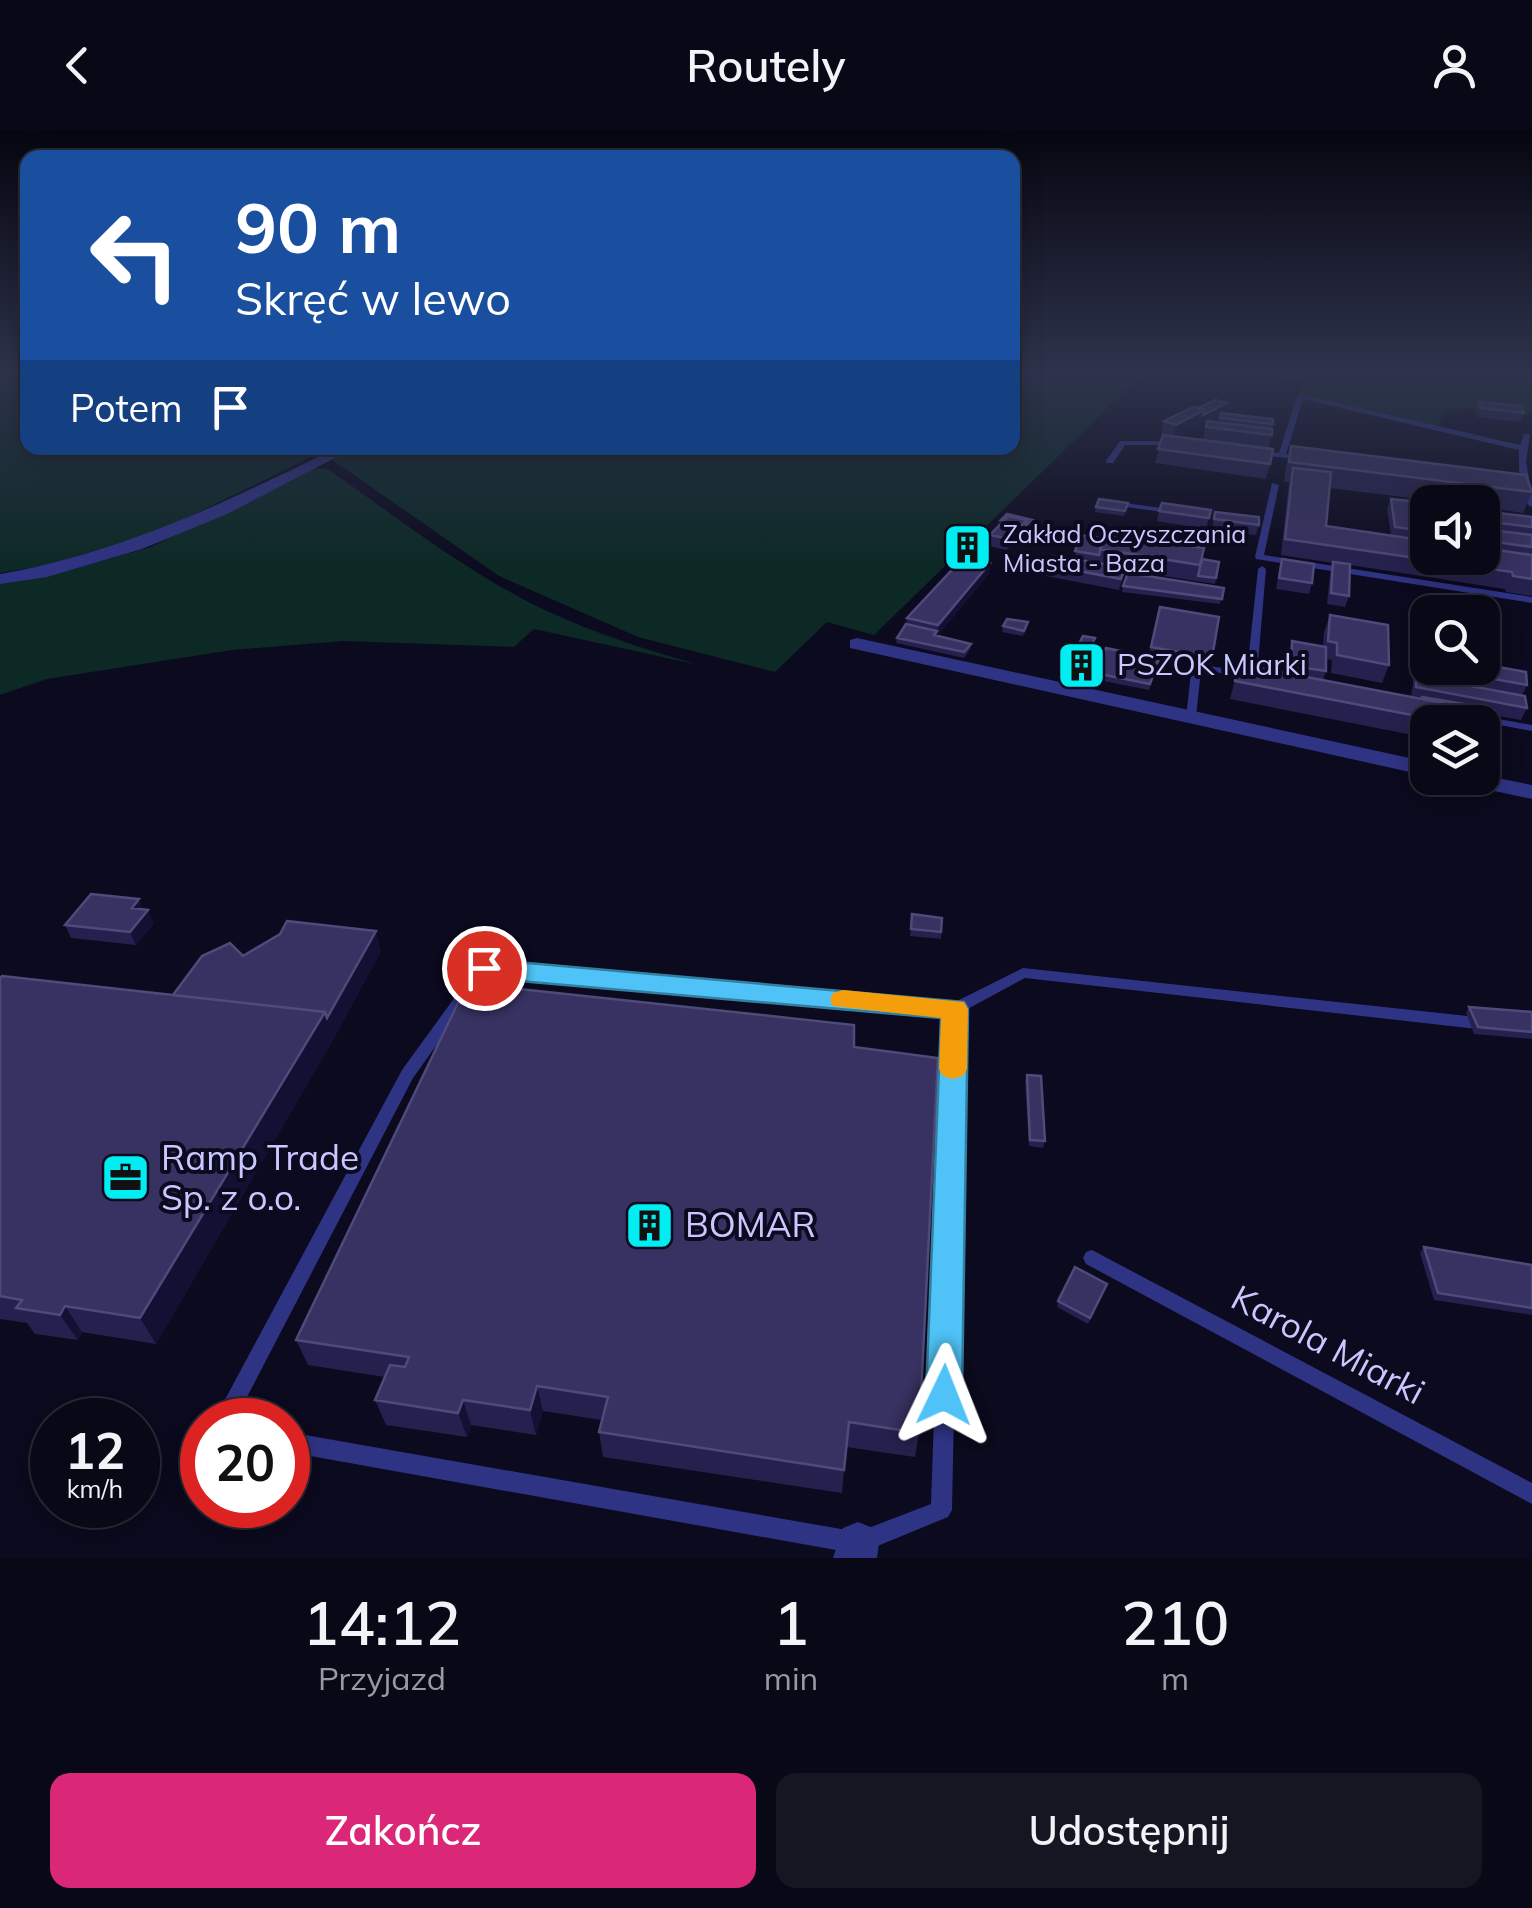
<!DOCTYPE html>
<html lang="pl">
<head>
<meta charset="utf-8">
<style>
	:root { --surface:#080816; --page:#161623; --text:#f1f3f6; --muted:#989aa1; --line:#292935; --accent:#db2777 }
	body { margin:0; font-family:Mulish,sans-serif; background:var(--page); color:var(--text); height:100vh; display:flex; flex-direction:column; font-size:38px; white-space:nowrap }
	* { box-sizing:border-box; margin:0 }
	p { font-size:32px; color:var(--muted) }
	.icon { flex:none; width:55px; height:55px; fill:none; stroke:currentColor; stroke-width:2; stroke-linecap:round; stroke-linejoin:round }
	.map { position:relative; height:1428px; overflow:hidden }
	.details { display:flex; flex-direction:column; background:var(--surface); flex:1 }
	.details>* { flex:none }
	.banner { position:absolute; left:20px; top:20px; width:1000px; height:305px; border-radius:20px; box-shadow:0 5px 25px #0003,0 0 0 2px var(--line); background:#1a4fa0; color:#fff; overflow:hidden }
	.fabs { position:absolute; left:1410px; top:355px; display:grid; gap:20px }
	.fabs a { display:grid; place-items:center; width:90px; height:90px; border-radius:20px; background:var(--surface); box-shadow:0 5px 25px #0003,0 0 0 2px var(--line); font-size:50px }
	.speed { position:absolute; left:30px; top:1268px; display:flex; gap:20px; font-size:50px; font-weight:700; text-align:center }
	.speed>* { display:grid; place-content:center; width:130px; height:130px; border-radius:50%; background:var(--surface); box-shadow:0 5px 25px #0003,0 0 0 2px var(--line); line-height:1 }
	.speed small { font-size:25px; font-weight:400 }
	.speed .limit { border:15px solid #d22; background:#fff; color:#111 }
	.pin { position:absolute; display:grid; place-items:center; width:85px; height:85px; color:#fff; margin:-42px; border:5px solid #fff; border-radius:50%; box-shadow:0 2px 10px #0007 }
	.me { position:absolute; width:110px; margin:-55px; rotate:2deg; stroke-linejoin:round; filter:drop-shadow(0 0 8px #0008) }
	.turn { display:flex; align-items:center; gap:35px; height:210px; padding:0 50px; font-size:45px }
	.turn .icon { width:130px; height:130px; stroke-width:2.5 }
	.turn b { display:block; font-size:70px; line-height:85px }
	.then { display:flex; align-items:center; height:95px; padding:0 50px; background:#0003; gap:20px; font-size:38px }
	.eta { display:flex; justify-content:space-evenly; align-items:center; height:170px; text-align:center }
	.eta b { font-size:60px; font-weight:600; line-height:70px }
	.button { display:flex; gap:20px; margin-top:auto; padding:20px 50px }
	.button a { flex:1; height:115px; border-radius:20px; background:var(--accent); color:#fff; font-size:40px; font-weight:600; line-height:115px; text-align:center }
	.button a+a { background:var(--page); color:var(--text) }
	header { display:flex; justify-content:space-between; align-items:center; height:130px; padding:0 50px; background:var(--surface); font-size:45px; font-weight:600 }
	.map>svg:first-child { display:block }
	.green { fill:#0c2925 }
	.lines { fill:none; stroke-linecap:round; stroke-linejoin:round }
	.lane { fill:#2f3383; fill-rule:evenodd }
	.street { fill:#2f3383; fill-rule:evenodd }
	.wall { fill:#25214e; fill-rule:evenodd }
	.shaded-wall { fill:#131033 }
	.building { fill:#373261; stroke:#4e4a7a; stroke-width:2.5 }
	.route { fill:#4fc3f7; stroke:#337fa1; stroke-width:2.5 }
	.slow { fill:#f59e0b }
	.labels { text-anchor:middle; stroke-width:8; stroke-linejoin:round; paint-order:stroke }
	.far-poi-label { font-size:25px; fill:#c9c7ff; stroke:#0b0a1e; text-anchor:start }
	.poi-label { font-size:30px; fill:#c9c7ff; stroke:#0b0a1e; text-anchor:start }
	.near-poi-label { font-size:35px; fill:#c9c7ff; stroke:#0b0a1e; text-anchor:start }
	.near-street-label { font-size:35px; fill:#c9c7ff; stroke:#0b0a1e }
</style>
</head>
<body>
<header><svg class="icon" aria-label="back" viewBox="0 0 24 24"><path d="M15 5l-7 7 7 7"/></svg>Routely<svg class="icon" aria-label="person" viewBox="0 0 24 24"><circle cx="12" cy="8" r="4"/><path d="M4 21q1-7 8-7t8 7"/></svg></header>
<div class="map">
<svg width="1532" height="1428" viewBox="0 0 1532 1428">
	<rect width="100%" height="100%" fill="#0b0a1e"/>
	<path class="green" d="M 0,240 L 27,240 L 28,318 L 295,318 L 309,328 L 142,410 L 60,433 L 0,443 Z
		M 1013,240 L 1147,240 L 874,505 L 827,492 L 775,542 L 638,507 L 499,446 L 331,329 L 353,318 L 1012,318 Z
		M 1222,240 L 1500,240 L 1532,248 L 1532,285 L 1467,278 L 1445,280 L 1437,298 L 1300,265 L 1301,250 Z
		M 314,338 L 328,339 C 399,389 469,444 547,481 C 596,504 648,520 699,535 L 534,499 L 514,517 L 343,511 L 232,520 L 47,549 L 0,565 L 0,453 L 63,442 L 151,417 Z"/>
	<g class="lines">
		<path class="lane" d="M 1300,264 L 1520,315 L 1524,304 L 1530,304 L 1526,332 L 1532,364 L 1532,377 L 1528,375 L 1519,341 L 1519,320 L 1303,269 L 1286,324 L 1305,326 L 1305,330 L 1254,324 L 1254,320 L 1257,320 L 1279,323 L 1297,266 Z
			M 1120,311 L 1178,311 L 1182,313 L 1178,315 L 1125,315 L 1113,333 L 1107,333 L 1106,331 Z
			M 1272,353 L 1279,355 L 1264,425 L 1532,467 L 1532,473 L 1256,429 L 1255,427 Z
			M 1110,371 L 1176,380 L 1180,382 L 1176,384 L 1113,375 L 1109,373 Z
			M 1262,436 L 1266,439 L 1257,545 L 1250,548 L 1201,540 L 1196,587 L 1191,590 L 1187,589 L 1186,587 L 1192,534 L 1247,541 L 1258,439 Z
			M 1461,582 L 1532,595 L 1532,601 L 1457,587 L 1456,585 Z
			M 484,833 L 953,873 L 1023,838 L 1486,888 L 1491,890 L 1493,894 L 1491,898 L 1486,900 L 1025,848 L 962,882 L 952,1380 L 948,1387 L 858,1424 L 288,1322 L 288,1302 L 858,1402 L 931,1374 L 948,884 L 488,843 L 413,948 L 235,1290 L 214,1290 L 402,940 L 479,834 Z
			M 1092,1120 L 1532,1353 L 1532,1374 L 1086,1134 L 1083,1128 L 1086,1122 Z"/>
		<path class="street" d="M 336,318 L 354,318 L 227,384 L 142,419 L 47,447 L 0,454 L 0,444 C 121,423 227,372 336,318 Z
			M 857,508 L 1428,632 L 1428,646 L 850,518 L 850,510 Z
			M 1482,645 L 1532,655 L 1532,669 L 1457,653 L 1453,648 Z
			M 858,1392 L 873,1398 L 879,1413 L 877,1428 L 833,1428 L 843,1398 Z"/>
	</g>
	<path class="wall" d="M 1479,272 L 1524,283 L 1520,292 L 1477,287 L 1476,281 Z
		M 1227,273 L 1224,282 L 1223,283 L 1273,289 L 1272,305 L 1268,318 L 1270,334 L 1266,349 L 1155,333 L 1163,306 L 1161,305 L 1164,291 L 1198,278 ZM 1221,284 L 1219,292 L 1207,291 L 1203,310 L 1177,307 Z
		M 1291,316 L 1532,362 L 1523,383 L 1482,377 L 1482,372 L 1445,372 L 1329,358 L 1326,396 L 1391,405 L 1387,379 L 1391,369 L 1424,401 L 1421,410 L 1482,428 L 1482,381 L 1532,387 L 1532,466 L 1506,462 L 1505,459 L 1350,435 L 1349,466 L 1345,477 L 1327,474 L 1330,443 L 1333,433 L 1281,425 L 1289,352 L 1284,352 L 1286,336 Z
		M 1128,373 L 1124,386 L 1095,382 L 1096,377 Z
		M 1211,380 L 1206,399 L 1157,391 L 1159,381 Z
		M 1215,382 L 1259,395 L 1256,405 L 1212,400 Z
		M 1001,390 L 1031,395 L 1007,420 L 988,416 L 990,405 L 1001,393 Z
		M 1081,405 L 1219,432 L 1215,454 L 1125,440 L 1119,460 L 1046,446 L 1048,435 L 1074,429 Z
		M 980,408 L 980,413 L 969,425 L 957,422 L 958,417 Z
		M 1282,429 L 1312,453 L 1309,464 L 1276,459 Z
		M 985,432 L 990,433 L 989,444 L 937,506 L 971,514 L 970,519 L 964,528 L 896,513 L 897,508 L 906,494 L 907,488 Z
		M 1123,456 L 1224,458 L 1220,474 L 1122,462 Z
		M 1160,477 L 1219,487 L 1211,534 L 1149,522 Z
		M 1330,485 L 1389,535 L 1382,553 L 1331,543 L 1332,530 L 1326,529 L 1326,541 L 1323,550 L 1411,567 L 1413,553 L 1412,540 L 1419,522 L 1428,524 L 1428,538 L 1482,538 L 1527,555 L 1522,565 L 1527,578 L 1521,590 L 1476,582 L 1474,592 L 1443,591 L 1428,592 L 1428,608 L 1230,569 L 1239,534 L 1288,543 L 1288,523 L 1292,511 L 1323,516 L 1324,502 Z
		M 1028,492 L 1023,506 L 1002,502 L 1003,496 Z
		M 1095,508 L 1092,526 L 1159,529 L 1149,560 L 1093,549 L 1092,553 L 1083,551 L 1085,542 L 1074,539 L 1078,516 Z
		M 143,780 L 154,793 L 136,815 L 71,808 L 65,795 Z
		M 912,784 L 942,788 L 941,809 L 910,806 Z
		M 381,821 L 334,908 L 156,1214 L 82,1202 L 78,1210 L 35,1204 L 27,1193 L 0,1189 L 0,848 L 173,865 L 243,826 Z
		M 1469,877 L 1532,882 L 1532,909 L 1474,904 L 1466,883 Z
		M 854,917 L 919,1303 L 915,1327 L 846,1317 L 842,1363 L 603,1327 L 599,1302 L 602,1290 L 543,1281 L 536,1305 L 471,1295 L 467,1307 L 386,1295 L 375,1270 L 385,1247 L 308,1235 L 296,1210 Z
		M 1027,945 L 1045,1011 L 1043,1018 L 1029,1016 L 1025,951 Z
		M 1424,1117 L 1532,1135 L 1532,1185 L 1434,1170 L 1420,1123 Z
		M 1105,1160 L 1088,1194 L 1057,1177 L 1058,1171 Z"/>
	<path class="shaded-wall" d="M 1227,273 L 1224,282 L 1173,309 L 1176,295 L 1204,280 Z
		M 1027,390 L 1032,390 L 1031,395 L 1007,420 L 1009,409 Z
		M 980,408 L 980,413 L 969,425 L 969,419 Z
		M 990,433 L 989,444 L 937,507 L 938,495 Z
		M 1095,508 L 1091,531 L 1086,542 L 1090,519 Z
		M 139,769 L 144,782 L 132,778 Z
		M 148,780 L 154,793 L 136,815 L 130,802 Z
		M 376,801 L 381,821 L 334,908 L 156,1214 L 140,1188 L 325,882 Z
		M 65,1176 L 82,1202 L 78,1210 L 60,1185 Z
		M 537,1256 L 543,1281 L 536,1305 L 530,1280 Z
		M 463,1270 L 471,1295 L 467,1307 L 458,1283 Z"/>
	<path class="building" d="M 1215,270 L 1227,273 L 1203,285 L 1204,280 L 1198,278 Z
		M 1479,272 L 1522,276 L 1524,283 L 1481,278 Z
		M 1193,277 L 1204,280 L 1176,295 L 1164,291 Z
		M 1221,283 L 1273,289 L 1273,294 L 1220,288 Z
		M 1207,291 L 1272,299 L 1272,305 L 1206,297 Z
		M 1163,305 L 1273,319 L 1270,334 L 1158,319 Z
		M 1291,316 L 1526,345 L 1532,362 L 1289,332 Z
		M 1293,338 L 1331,342 L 1326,396 L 1428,411 L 1428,428 L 1482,428 L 1482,414 L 1497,416 L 1497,420 L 1532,425 L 1532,449 L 1513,446 L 1512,442 L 1285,409 Z
		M 1099,369 L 1128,373 L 1125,381 L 1096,377 Z
		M 1391,369 L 1419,372 L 1424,401 L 1395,397 Z
		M 1162,373 L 1211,380 L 1209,388 L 1159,381 Z
		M 1482,381 L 1532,387 L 1532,397 L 1482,391 Z
		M 1215,382 L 1259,387 L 1259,395 L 1214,389 Z
		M 1007,384 L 1032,390 L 1026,395 L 1027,390 L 1008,386 L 1004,390 L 1001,390 Z
		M 1008,386 L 1027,390 L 1009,409 L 990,405 Z
		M 1482,399 L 1532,405 L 1532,417 L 1482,410 Z
		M 1106,404 L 1204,418 L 1200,435 L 1100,419 Z
		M 969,405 L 980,408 L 969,419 L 958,417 Z
		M 1081,405 L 1104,409 L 1099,425 L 1075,421 Z
		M 1052,426 L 1125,437 L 1121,449 L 1048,435 Z
		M 964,427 L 990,433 L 938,495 L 907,488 Z
		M 1202,429 L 1219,432 L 1216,448 L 1198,446 Z
		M 1282,429 L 1314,434 L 1312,453 L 1279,448 Z
		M 1333,432 L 1350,434 L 1349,466 L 1331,463 Z
		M 1128,443 L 1224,458 L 1222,469 L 1123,456 Z
		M 1160,477 L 1219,487 L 1212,528 L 1151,517 Z
		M 1330,485 L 1388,495 L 1389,535 L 1337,525 L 1337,513 L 1328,511 Z
		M 1007,489 L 1028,492 L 1024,501 L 1003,496 Z
		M 906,494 L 937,501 L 934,505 L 971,514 L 964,522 L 897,508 Z
		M 1083,506 L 1095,508 L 1090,519 L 1078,516 Z
		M 1292,511 L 1326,517 L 1326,541 L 1292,536 Z
		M 1106,518 L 1159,529 L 1150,554 L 1095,543 L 1093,547 L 1084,545 L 1092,525 L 1102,527 Z
		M 1419,522 L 1428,524 L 1428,536 L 1419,535 Z
		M 1239,534 L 1443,573 L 1443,591 L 1235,551 Z
		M 1482,534 L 1526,542 L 1527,555 L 1433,538 L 1482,538 Z
		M 1416,546 L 1525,566 L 1527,578 L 1416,557 Z
		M 1422,567 L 1476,576 L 1475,591 L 1443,585 L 1443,573 L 1422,569 Z
		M 91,764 L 139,769 L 132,778 L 148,780 L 130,802 L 65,795 Z
		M 912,784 L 942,788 L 941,802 L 911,799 Z
		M 287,791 L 376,801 L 327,888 L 325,882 L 173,865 L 202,826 L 230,813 L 243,826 L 280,804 Z
		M 2,846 L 325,882 L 140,1188 L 65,1176 L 60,1185 L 16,1178 L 22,1170 L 0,1166 L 0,848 Z
		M 510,858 L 854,895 L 854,917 L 938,928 L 919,1303 L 849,1292 L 844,1340 L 599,1302 L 608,1267 L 537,1256 L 530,1280 L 463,1270 L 458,1283 L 375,1270 L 390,1235 L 405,1237 L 409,1227 L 296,1210 L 458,873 L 475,875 L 479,867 L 508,867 Z
		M 1469,877 L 1532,882 L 1532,902 L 1478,897 Z
		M 1027,945 L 1041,946 L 1045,1011 L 1030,1010 Z
		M 1424,1117 L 1532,1135 L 1532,1178 L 1438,1163 Z
		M 1075,1137 L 1107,1154 L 1090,1188 L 1058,1171 Z"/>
	<linearGradient id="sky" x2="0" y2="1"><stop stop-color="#060610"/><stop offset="0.55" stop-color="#2e334c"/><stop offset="1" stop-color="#2e334c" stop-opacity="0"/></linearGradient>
	<rect width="1532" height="440" fill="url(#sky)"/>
	<path class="route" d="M 484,829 L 964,872 L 968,879 L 962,1265 L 957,1277 L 944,1282 L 931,1277 L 926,1265 L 941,888 L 484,848 L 475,845 L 471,838 L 475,832 Z"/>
	<path class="slow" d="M 843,860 L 964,872 L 968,879 L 967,939 L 963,946 L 953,949 L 943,946 L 939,939 L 941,888 L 833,876 L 830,870 L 833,863 Z"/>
	<defs>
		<symbol id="building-square" viewBox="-11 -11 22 22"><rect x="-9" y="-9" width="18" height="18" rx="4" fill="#00eef2" stroke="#0b0a1e"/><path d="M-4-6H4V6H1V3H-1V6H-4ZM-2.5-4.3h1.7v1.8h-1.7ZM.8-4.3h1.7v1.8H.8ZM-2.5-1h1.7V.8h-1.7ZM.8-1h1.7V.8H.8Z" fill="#111"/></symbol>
		<symbol id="office-square" viewBox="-11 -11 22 22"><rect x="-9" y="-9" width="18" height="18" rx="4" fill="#00eef2" stroke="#0b0a1e"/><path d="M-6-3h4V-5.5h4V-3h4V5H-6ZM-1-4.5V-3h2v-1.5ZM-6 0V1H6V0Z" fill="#111"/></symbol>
	</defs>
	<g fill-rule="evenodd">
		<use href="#building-square" x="940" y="390" width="55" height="55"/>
		<use href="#building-square" x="1054" y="508" width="55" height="55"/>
		<use href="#office-square" x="98" y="1020" width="55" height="55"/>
		<use href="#building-square" x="622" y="1068" width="55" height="55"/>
	</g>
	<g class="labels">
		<g class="far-poi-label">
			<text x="1003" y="413">Zakład Oczyszczania<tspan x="1003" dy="29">Miasta - Baza</tspan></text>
		</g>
		<g class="poi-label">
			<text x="1117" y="545">PSZOK Miarki</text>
		</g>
		<g class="near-poi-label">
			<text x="161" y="1040">Ramp Trade<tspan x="161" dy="40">Sp. z o.o.</tspan></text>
			<text x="685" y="1107">BOMAR</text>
		</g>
		<g class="near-street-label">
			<text transform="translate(1328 1215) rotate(28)" y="12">Karola Miarki</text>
		</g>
	</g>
</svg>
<div class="fabs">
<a><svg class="icon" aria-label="sound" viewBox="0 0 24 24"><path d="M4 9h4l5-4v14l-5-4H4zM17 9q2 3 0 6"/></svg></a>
<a><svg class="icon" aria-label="search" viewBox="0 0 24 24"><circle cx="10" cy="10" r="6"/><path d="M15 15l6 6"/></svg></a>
<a><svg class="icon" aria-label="layers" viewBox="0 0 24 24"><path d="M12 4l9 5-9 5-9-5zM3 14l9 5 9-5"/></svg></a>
</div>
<div class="speed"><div>12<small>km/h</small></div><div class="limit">20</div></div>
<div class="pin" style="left:484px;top:838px;background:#d93025"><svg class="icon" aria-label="arrive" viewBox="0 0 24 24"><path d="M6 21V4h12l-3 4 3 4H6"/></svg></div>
<svg class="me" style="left:944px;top:1265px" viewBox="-20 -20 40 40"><path d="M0-17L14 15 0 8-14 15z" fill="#4fc3f7" stroke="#fff" stroke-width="4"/></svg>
<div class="banner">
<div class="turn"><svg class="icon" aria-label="left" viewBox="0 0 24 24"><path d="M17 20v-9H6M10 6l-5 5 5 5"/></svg><div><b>90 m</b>Skręć w lewo</div></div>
<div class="then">Potem<svg class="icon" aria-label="arrive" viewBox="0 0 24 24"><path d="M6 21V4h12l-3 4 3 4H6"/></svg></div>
</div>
</div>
<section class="details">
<div class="eta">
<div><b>14:12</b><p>Przyjazd</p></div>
<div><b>1</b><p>min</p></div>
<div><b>210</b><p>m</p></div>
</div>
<div class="button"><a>Zakończ</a><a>Udostępnij</a></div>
</section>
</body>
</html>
